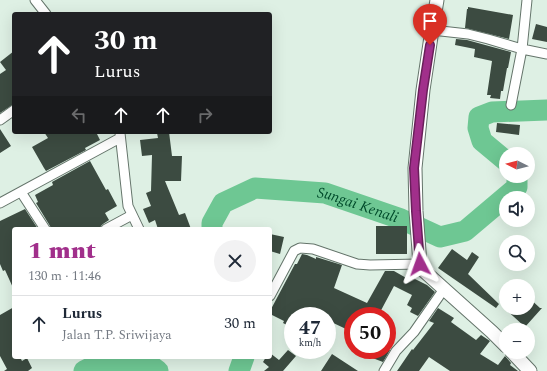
<!DOCTYPE html>
<html lang="id">
<head>
<meta charset="utf-8">
<style>
	:root { --surface:#fff; --page:#f2f2f3; --text:#1f2937; --muted:#747a83; --line:#e0e1e3; --accent:#a12f8b }
	body { margin:0; font-family:Spectral,serif; background:var(--page); color:var(--text); height:100vh; display:flex; flex-direction:column; font-size:15px; white-space:nowrap }
	* { box-sizing:border-box; margin:0 }
	p { font-size:13px; color:var(--muted) }
	.icon { flex:none; width:22px; height:22px; fill:none; stroke:currentColor; stroke-width:2; stroke-linecap:round; stroke-linejoin:round }
	.map { position:relative; flex:1; overflow:hidden }
	.panel { position:absolute; left:12px; top:227px; width:260px; height:132px; display:flex; flex-direction:column; background:var(--surface); border-radius:4px; box-shadow:0 4px 16px #0002 }
	.panel>* { flex:none }
	.banner { position:absolute; left:12px; top:12px; width:260px; height:122px; border-radius:4px; box-shadow:0 4px 16px #0002; background:#202124; color:#fff; overflow:hidden }
	.needle { width:26px; rotate:276deg }
	.controls { position:absolute; left:499px; top:147px; display:grid; gap:8px }
	.controls a { display:grid; place-items:center; width:36px; height:36px; border-radius:50%; background:var(--surface); box-shadow:0 4px 16px #0002; font-size:20px }
	.speed { position:absolute; left:284px; top:307px; display:flex; gap:8px; font-size:20px; font-weight:700; text-align:center }
	.speed>* { display:grid; place-content:center; width:52px; height:52px; border-radius:50%; background:var(--surface); box-shadow:0 4px 16px #0002; line-height:1 }
	.speed small { font-size:10px; font-weight:400 }
	.speed .limit { border:6px solid #d22; background:#fff; color:#111 }
	.pin { position:absolute; display:grid; place-items:center; width:34px; height:34px; color:#fff; margin:-41px -17px; border-radius:50% 50% 50% 0; rotate:-45deg; box-shadow:0 0 4px #0007 }
	.pin .icon { rotate:45deg }
	.me { position:absolute; width:44px; margin:-22px; rotate:356deg; stroke-linejoin:round; filter:drop-shadow(0 0 3px #0008) }
	.turn { display:flex; align-items:center; gap:14px; height:84px; padding:0 16px; font-size:18px }
	.turn .icon { width:52px; height:52px; stroke-width:2.5 }
	.turn b { display:block; font-size:28px; line-height:34px }
	.lanes { display:flex; align-items:center; height:38px; padding:0 16px; background:#0003; justify-content:center; gap:20px; direction:ltr }
	.lanes .off { opacity:.35 }
	.round { display:grid; place-items:center; flex:none; width:42px; height:42px; border-radius:21px; background:var(--page) }
	.summary { display:flex; align-items:center; justify-content:space-between; height:68px; padding:0 16px }
	h1 { font-size:24px; font-weight:800; line-height:30px; color:var(--accent) }
	ul { padding:0; list-style:none }
	li { display:flex; align-items:center; gap:12px; height:56px; padding:0 16px; border-top:1px solid var(--line) }
	li div { flex:1 }
	li b { display:block; font-size:15px }
	li em { font-style:normal }
	.map>svg:first-child { display:block }
	.lines { fill:none; stroke-linecap:round; stroke-linejoin:round }
	.river { stroke:#6ec793; stroke-width:21 }
	.building { fill:#3c4b41 }
	.street-casing { stroke:#64746a; stroke-width:11 }
	.secondary-casing { stroke:#64746a; stroke-width:15 }
	.street { stroke:#fff; stroke-width:9 }
	.secondary { stroke:#fff; stroke-width:13 }
	.route-casing { stroke:#691f5a; stroke-width:10 }
	.route { stroke:#a12f8b; stroke-width:7 }
	.labels { text-anchor:middle; stroke-width:4; stroke-linejoin:round; paint-order:stroke }
	.water-label { font-size:15px; font-style:italic; fill:#004b2b; stroke:#fff }
</style>
</head>
<body>
<div class="map">
<svg width="547" height="371" viewBox="0 0 547 371">
	<rect width="100%" height="100%" fill="#def0e4"/>
	<g class="lines">
		<g class="river">
			<path d="M 506,161 L 482,141 L 478,128 L 479,117 L 492,112 L 547,110"/>
			<path id="s1" d="M 212,229 L 212,223 L 223,203 L 255,188 L 325,193 L 401,219 L 440,237 L 465,231 L 517,187 L 517,176"/>
			<path d="M 84,371 L 90,368 L 150,365 L 158,371"/>
			<path d="M 239,371 L 244,357"/>
		</g>
	</g>
	<path class="building" d="M 468,7 L 513,15 L 509,39 L 465,28 L 467,9 L 468,9 Z
		M 536,24 L 547,27 L 547,42 L 532,39 Z
		M 456,39 L 467,40 L 511,52 L 508,68 L 507,68 L 503,91 L 501,91 L 500,99 L 490,98 L 491,95 L 487,95 L 492,61 L 474,57 L 475,49 L 455,45 Z
		M 14,51 L 14,104 L 0,113 L 0,74 L 6,70 L 0,62 Z
		M 497,123 L 520,125 L 519,135 L 496,132 Z
		M 0,129 L 11,146 L 0,153 Z
		M 44,132 L 96,132 L 100,140 L 85,148 L 86,150 L 46,171 L 44,168 L 32,147 L 48,138 Z
		M 163,132 L 169,132 L 172,156 L 182,156 L 181,181 L 165,181 L 179,215 L 185,213 L 191,229 L 158,229 L 155,220 L 149,223 L 143,209 L 151,206 L 146,193 L 151,191 L 152,155 L 142,156 L 140,140 L 158,138 L 157,133 Z
		M 90,161 L 106,190 L 108,189 L 117,206 L 105,213 L 109,220 L 103,224 L 101,226 L 100,229 L 51,229 L 50,226 L 36,203 L 38,202 L 35,195 L 53,185 L 52,182 Z
		M 25,209 L 38,229 L 14,229 L 14,290 L 5,270 L 3,271 L 0,264 L 0,221 Z
		M 376,226 L 407,226 L 407,254 L 376,254 Z
		M 270,234 L 284,237 L 280,254 L 270,251 Z
		M 452,249 L 467,260 L 472,252 L 479,257 L 468,274 L 499,304 L 496,308 L 438,268 Z
		M 302,254 L 307,255 L 316,259 L 316,257 L 342,265 L 334,288 L 367,303 L 385,271 L 394,271 L 408,279 L 409,276 L 427,285 L 435,292 L 418,316 L 410,312 L 412,308 L 407,305 L 412,295 L 394,286 L 378,316 L 352,316 L 346,329 L 327,320 L 327,316 L 293,316 L 293,328 L 283,323 L 284,321 L 270,314 L 270,311 L 295,264 L 297,264 Z
		M 528,297 L 540,308 L 542,308 L 525,327 L 504,308 L 528,308 Z
		M 14,307 L 14,357 L 20,357 L 22,361 L 27,358 L 32,368 L 28,371 L 4,371 L 7,369 L 0,356 L 0,315 Z
		M 438,308 L 454,318 L 451,322 L 476,340 L 481,335 L 490,341 L 480,354 L 498,365 L 505,356 L 511,363 L 510,365 L 518,371 L 450,371 L 429,357 L 419,371 L 397,371 L 412,349 L 413,350 L 434,323 L 429,321 Z
		M 288,350 L 296,356 L 283,371 L 264,371 L 269,367 L 263,362 L 266,357 L 270,357 L 270,353 L 279,360 Z
		M 354,350 L 390,350 L 383,362 L 354,351 Z
		M 332,354 L 358,371 L 321,371 Z"/>
	<g class="lines">
		<defs>
			<path id="street" d="M 35,0 L 46,14
				M 432,30 L 468,34 L 488,39 L 522,49 L 547,54
				M 511,105 L 522,49 L 527,0
				M 0,120 L 14,110
				M 120,133 L 128,206 L 139,229
				M 21,192 L 45,229
				M 0,203 L 120,138
				M 106,229 L 132,215
				M 270,296 L 294,251 L 300,248 L 313,249 L 357,264 L 370,265 L 420,264
				M 384,371 L 396,351 L 414,332 L 444,289"/>
			<path id="secondary" d="M 437,0 L 432,30 L 423,90 L 415,168 L 416,211 L 420,264 L 424,271 L 492,332 L 506,346
				M 512,352 L 530,371"/>
		</defs>
		<use href="#street" class="street-casing"/>
		<use href="#secondary" class="secondary-casing"/>
		<use href="#street" class="street"/>
		<use href="#secondary" class="secondary"/>
	</g>
	<g class="lines">
		<defs>
			<path id="route" d="M 420,264 L 416,211 L 414,168 L 423,90 L 430,45"/>
		</defs>
		<use href="#route" class="route-casing"/>
		<use href="#route" class="route"/>
	</g>
	<g class="labels">
		<g class="water-label">
			<text dy="5" stroke="none"><textPath href="#s1" startOffset="169">Sungai Kenali</textPath></text>
		</g>
	</g>
</svg>
<div class="controls">
<a><svg class="needle" viewBox="-14 -14 28 28"><path d="M0-13l5 13h-10z" fill="#e53935"/><path d="M0 13l5-13h-10z" fill="#747a83"/></svg></a>
<a><svg class="icon" aria-label="sound" viewBox="0 0 24 24"><path d="M4 9h4l5-4v14l-5-4H4zM17 9q2 3 0 6"/></svg></a>
<a><svg class="icon" aria-label="search" viewBox="0 0 24 24"><circle cx="10" cy="10" r="6"/><path d="M15 15l6 6"/></svg></a>
<a>+</a>
<a>−</a>
</div>
<div class="speed"><div>47<small>km/h</small></div><div class="limit">50</div></div>
<div class="pin" style="left:430px;top:45px;background:#d93025"><svg class="icon" aria-label="arrive" viewBox="0 0 24 24"><path d="M6 21V4h12l-3 4 3 4H6"/></svg></div>
<svg class="me" style="left:420px;top:264px" viewBox="-20 -20 40 40"><path d="M0-17L14 15 0 8-14 15z" fill="#a12f8b" stroke="#fff" stroke-width="4"/></svg>
<div class="banner">
<div class="turn"><svg class="icon" aria-label="ahead" viewBox="0 0 24 24"><path d="M12 20V5M6 11l6-6 6 6"/></svg><div><b>30 m</b>Lurus</div></div>
<div class="lanes"><svg class="icon off" aria-label="left" viewBox="0 0 24 24"><path d="M17 20v-9H6M10 6l-5 5 5 5"/></svg><svg class="icon" aria-label="ahead" viewBox="0 0 24 24"><path d="M12 20V5M6 11l6-6 6 6"/></svg><svg class="icon" aria-label="ahead" viewBox="0 0 24 24"><path d="M12 20V5M6 11l6-6 6 6"/></svg><svg class="icon off" aria-label="right" viewBox="0 0 24 24"><path d="M7 20v-9h11M14 6l5 5-5 5"/></svg></div>
</div>
<section class="panel">
<div class="summary"><div><h1>1 mnt</h1><p>130 m · 11:46</p></div><a class="round"><svg class="icon" aria-label="close" viewBox="0 0 24 24"><path d="M6 6l12 12M18 6L6 18"/></svg></a></div>
<ul>
<li><svg class="icon" aria-label="ahead" viewBox="0 0 24 24"><path d="M12 20V5M6 11l6-6 6 6"/></svg><div><b>Lurus</b><p>Jalan T.P. Sriwijaya</p></div><em>30 m</em></li>
</ul>
</section>
</div>
</body>
</html>
